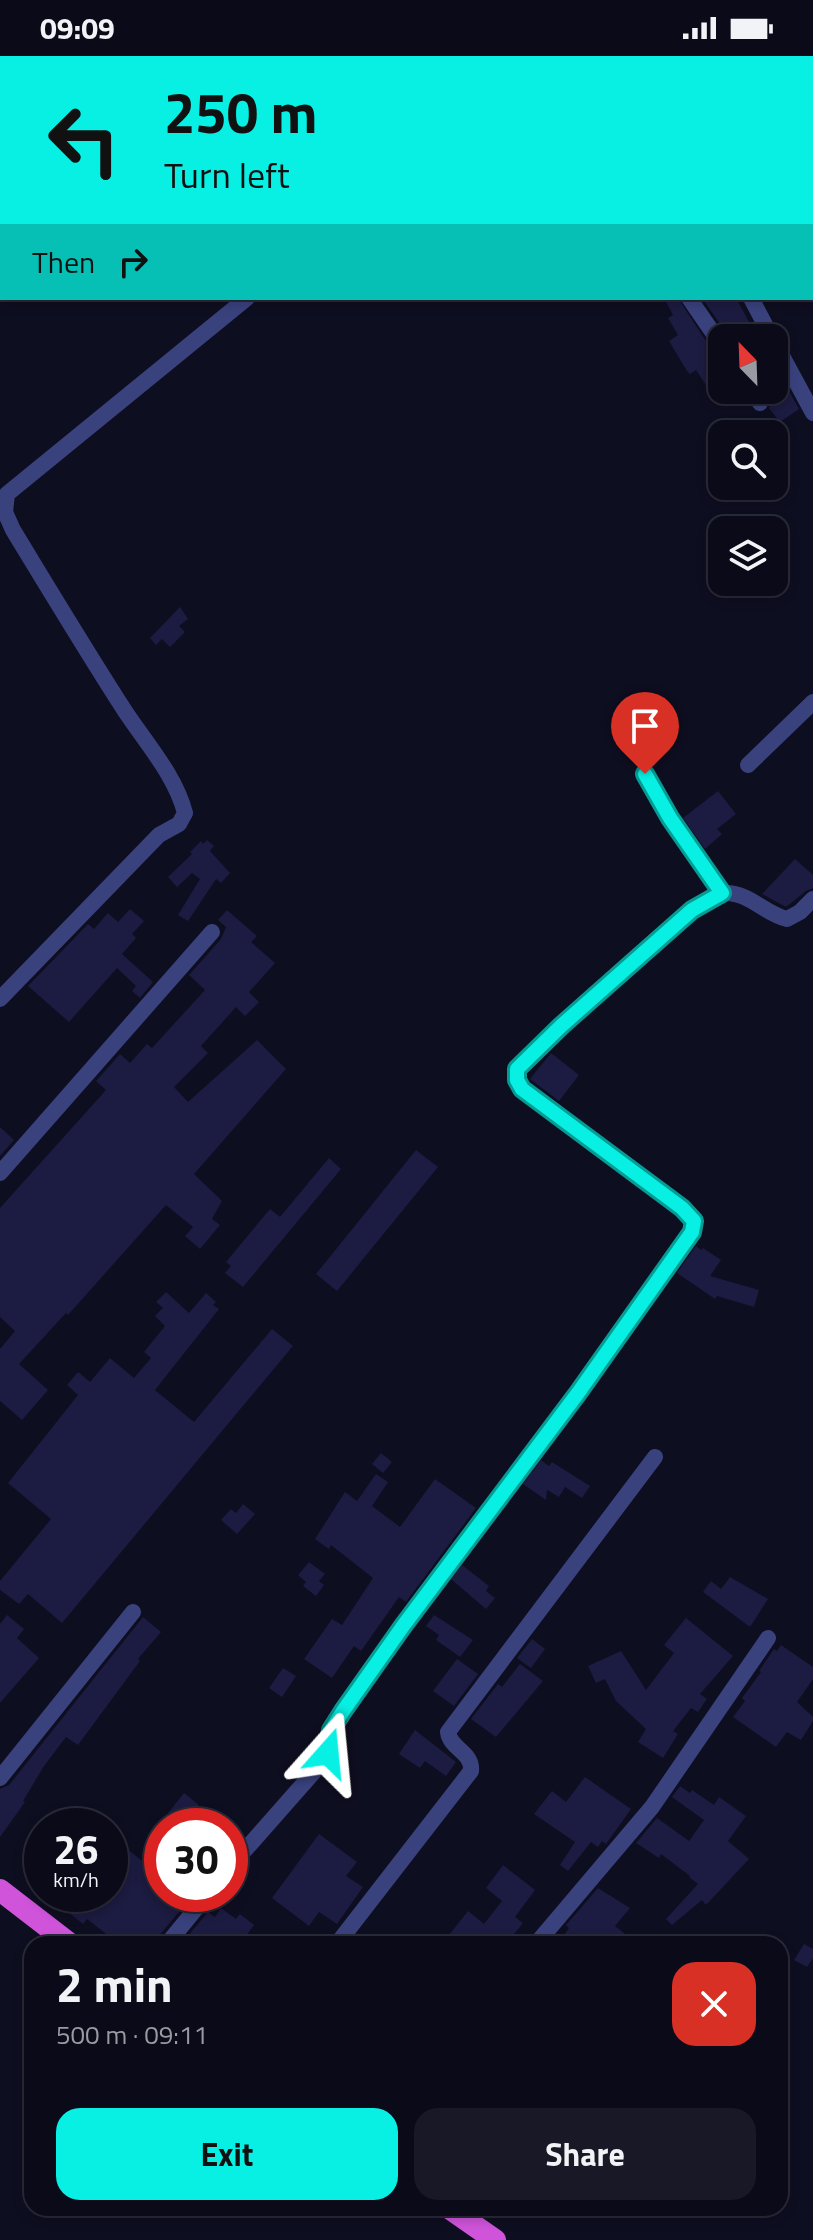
<!DOCTYPE html>
<html lang="en">
<head>
<meta charset="utf-8">
<style>
	:root { --surface:#0a0a19; --page:#181826; --text:#f1f3f6; --muted:#999aa2; --line:#2a2b38; --accent:#08f0e4 }
	body { margin:0; font-family:"Titillium Web",sans-serif; background:var(--page); color:var(--text); height:100vh; display:flex; flex-direction:column; font-size:30px; white-space:nowrap }
	* { box-sizing:border-box; margin:0 }
	p { font-size:26px; color:var(--muted) }
	.icon { flex:none; width:44px; height:44px; fill:none; stroke:currentColor; stroke-width:2; stroke-linecap:round; stroke-linejoin:round }
	.map { position:relative; flex:1; overflow:hidden }
	.side { position:absolute; left:24px; top:1880px; width:764px; height:280px; display:flex; flex-direction:column; background:var(--surface); border-radius:24px; box-shadow:0 4px 12px #0003,0 0 0 2px var(--line) }
	.side>* { flex:none }
	.banner { position:absolute; left:0px; top:0px; width:814px; height:244px; box-shadow:0 4px 12px #0003,0 0 0 2px var(--line); background:#08f0e4; color:#111; overflow:hidden }
	.needle { width:52px; rotate:337deg }
	.fabs { position:absolute; left:708px; top:268px; display:grid; gap:16px }
	.fabs a { display:grid; place-items:center; width:80px; height:80px; border-radius:16px; background:var(--surface); box-shadow:0 4px 12px #0003,0 0 0 2px var(--line); font-size:40px }
	.speed { position:absolute; left:24px; top:1752px; display:flex; gap:16px; font-size:40px; font-weight:700; text-align:center }
	.speed>* { display:grid; place-content:center; width:104px; height:104px; border-radius:50%; background:var(--surface); box-shadow:0 4px 12px #0003,0 0 0 2px var(--line); line-height:1 }
	.speed small { font-size:20px; font-weight:400 }
	.speed .limit { border:12px solid #d22; background:#fff; color:#111 }
	.pin { position:absolute; display:grid; place-items:center; width:68px; height:68px; color:#fff; margin:-82px -34px; border-radius:50% 50% 50% 0; rotate:-45deg; box-shadow:0 0 8px #0007 }
	.pin .icon { rotate:45deg }
	.me { position:absolute; width:88px; margin:-44px; rotate:18deg; stroke-linejoin:round; filter:drop-shadow(0 0 6px #0008) }
	.turn { display:flex; align-items:center; gap:28px; height:168px; padding:0 32px; font-size:36px }
	.turn .icon { width:104px; height:104px; stroke-width:2.5 }
	.turn b { display:block; font-size:56px; line-height:68px }
	.then { display:flex; align-items:center; height:76px; padding:0 32px; background:#0003; gap:16px; font-size:30px }
	.round { display:grid; place-items:center; flex:none; width:84px; height:84px; border-radius:24px; background:var(--page) }
	.head { display:flex; align-items:center; justify-content:space-between; height:136px; padding:0 32px }
	h1 { font-size:48px; font-weight:700; line-height:60px }
	.cta { display:flex; gap:16px; margin-top:auto; padding:16px 32px }
	.cta a { flex:1; height:92px; border-radius:24px; background:var(--accent); color:#111; font-size:32px; font-weight:700; line-height:92px; text-align:center }
	.cta a+a { background:var(--page); color:var(--text) }
	.status { display:flex; justify-content:space-between; align-items:center; height:56px; padding:0 40px; background:var(--surface); direction:ltr }
	.status svg { height:22px; fill:currentColor }
	.map>svg:first-child { display:block }
	.building { fill:#1c1b41 }
	.lines { fill:none; stroke-linecap:round; stroke-linejoin:round }
	.minor { stroke:#3a427e; stroke-width:16 }
	.trunk { stroke:#cf54da; stroke-width:22 }
	.route-casing { stroke:#059c94; stroke-width:20 }
	.route { stroke:#08f0e4; stroke-width:14 }
</style>
</head>
<body>
<div class="status"><b>09:09</b><svg viewBox="0 0 49 12"><path d="M0 12V9h3v3zM5 12V6h3v6zM10 12V3h3v9zM15 12V0h3v12zM26 1h20v11H26zM47 4h2v5h-2z"/></svg></div>
<div class="map">
<svg width="813" height="2184" viewBox="0 0 813 2184">
	<rect width="100%" height="100%" fill="#0e0e21"/>
	<path class="building" d="M 664,242 L 678,242 L 713,296 L 722,301 L 722,323 L 708,332 L 696,314 L 690,318 L 687,315 L 669,285 L 678,279 L 668,262 L 673,259 Z
		M 702,242 L 736,242 L 758,282 L 730,282 Z
		M 774,308 L 799,353 L 780,366 L 769,352 L 771,346 L 765,334 L 774,334 Z
		M 180,551 L 188,563 L 179,570 L 185,576 L 170,591 L 162,583 L 156,589 L 150,582 Z
		M 718,735 L 736,758 L 717,773 L 722,778 L 705,793 L 683,762 Z
		M 207,784 L 214,790 L 210,795 L 230,817 L 221,827 L 216,823 L 188,865 L 178,859 L 200,823 L 192,817 L 177,831 L 168,821 L 192,798 L 190,796 L 201,785 L 203,788 Z
		M 795,803 L 813,819 L 813,832 L 806,835 L 786,851 L 762,838 Z
		M 130,853 L 144,865 L 132,878 L 136,882 L 122,898 L 153,926 L 140,942 L 132,935 L 136,930 L 117,912 L 69,966 L 28,930 L 88,868 L 94,873 L 108,857 L 118,866 Z
		M 227,854 L 257,880 L 251,886 L 275,907 L 249,936 L 259,946 L 245,960 L 236,951 L 201,990 L 208,997 L 174,1031 L 188,1046 L 257,984 L 286,1013 L 194,1118 L 222,1145 L 212,1163 L 220,1169 L 200,1193 L 185,1180 L 193,1171 L 166,1149 L 68,1259 L 66,1257 L 19,1308 L 48,1334 L 22,1364 L 0,1345 L 0,1293 L 15,1275 L 0,1261 L 0,1152 L 106,1034 L 96,1025 L 120,998 L 130,1007 L 147,988 L 152,992 L 205,934 L 189,919 L 221,883 L 226,871 L 218,864 Z
		M 551,997 L 579,1019 L 559,1045 L 530,1023 Z
		M 0,1071 L 14,1084 L 0,1100 Z
		M 416,1094 L 438,1111 L 337,1235 L 316,1218 Z
		M 329,1102 L 341,1113 L 243,1231 L 225,1217 L 231,1210 L 226,1206 L 270,1153 L 280,1161 Z
		M 696,1190 L 701,1194 L 703,1192 L 721,1204 L 710,1220 L 759,1234 L 754,1251 L 717,1240 L 715,1243 L 677,1217 Z
		M 166,1236 L 189,1257 L 206,1237 L 216,1246 L 213,1249 L 219,1253 L 155,1334 L 194,1366 L 272,1273 L 293,1290 L 62,1567 L 28,1538 L 19,1548 L 0,1534 L 0,1525 L 51,1463 L 8,1427 L 78,1339 L 67,1329 L 78,1316 L 90,1326 L 110,1302 L 134,1322 L 151,1302 L 144,1296 L 165,1270 L 155,1260 L 163,1252 L 156,1246 Z
		M 381,1397 L 392,1406 L 383,1417 L 372,1408 Z
		M 541,1404 L 549,1410 L 552,1406 L 590,1430 L 582,1442 L 565,1431 L 559,1441 L 547,1434 L 546,1444 L 523,1428 Z
		M 376,1418 L 388,1426 L 372,1450 L 400,1471 L 435,1423 L 476,1452 L 406,1546 L 399,1541 L 361,1595 L 354,1590 L 332,1622 L 304,1603 L 332,1563 L 342,1569 L 373,1522 L 331,1489 L 329,1493 L 315,1483 L 345,1436 L 357,1445 Z
		M 243,1448 L 255,1458 L 237,1478 L 221,1464 L 231,1453 L 236,1457 Z
		M 309,1506 L 325,1518 L 319,1525 L 324,1529 L 316,1540 L 303,1530 L 306,1526 L 298,1519 Z
		M 462,1509 L 489,1530 L 486,1535 L 495,1542 L 486,1553 L 451,1523 Z
		M 730,1521 L 768,1543 L 750,1571 L 703,1536 L 711,1525 L 721,1533 Z
		M 7,1559 L 24,1573 L 17,1582 L 39,1602 L 0,1647 L 0,1568 Z
		M 434,1559 L 473,1584 L 460,1601 L 436,1584 L 439,1579 L 426,1570 Z
		M 143,1561 L 161,1576 L 138,1603 L 140,1605 L 78,1689 L 66,1681 L 44,1710 L 23,1745 L 25,1746 L 0,1781 L 0,1733 L 9,1729 Z
		M 686,1562 L 733,1600 L 700,1638 L 707,1643 L 698,1656 L 691,1652 L 673,1675 L 678,1678 L 663,1702 L 638,1686 L 646,1673 L 616,1645 L 605,1623 L 596,1627 L 588,1610 L 621,1595 L 646,1634 L 674,1597 L 664,1589 Z
		M 532,1583 L 545,1593 L 531,1612 L 517,1602 Z
		M 781,1589 L 813,1611 L 813,1623 L 797,1646 L 813,1661 L 813,1665 L 801,1684 L 787,1676 L 776,1691 L 733,1661 L 745,1645 L 742,1642 L 761,1616 L 759,1615 L 774,1593 L 777,1595 Z
		M 457,1603 L 478,1618 L 454,1650 L 433,1635 Z
		M 520,1608 L 543,1625 L 496,1681 L 471,1663 L 498,1628 L 502,1631 Z
		M 283,1612 L 296,1620 L 282,1641 L 269,1632 Z
		M 415,1674 L 456,1706 L 446,1720 L 425,1705 L 420,1712 L 399,1698 Z
		M 585,1721 L 631,1753 L 606,1788 L 602,1785 L 598,1791 L 591,1786 L 568,1815 L 560,1809 L 575,1786 L 534,1758 L 552,1735 L 566,1746 Z
		M 680,1730 L 690,1737 L 692,1734 L 714,1749 L 719,1741 L 746,1760 L 728,1785 L 749,1803 L 706,1849 L 702,1844 L 672,1869 L 666,1863 L 698,1828 L 689,1821 L 690,1820 L 661,1798 L 659,1802 L 636,1787 L 657,1762 L 689,1785 L 704,1764 L 672,1741 Z
		M 184,1737 L 199,1749 L 184,1769 L 168,1757 Z
		M 319,1778 L 357,1806 L 346,1820 L 363,1831 L 337,1868 L 319,1856 L 309,1870 L 272,1842 Z
		M 110,1789 L 120,1798 L 125,1791 L 162,1821 L 162,1838 L 178,1838 L 188,1845 L 158,1881 L 156,1888 L 119,1888 L 87,1863 L 83,1868 L 68,1856 L 86,1838 L 110,1838 Z
		M 503,1809 L 535,1834 L 515,1861 L 523,1867 L 506,1888 L 442,1888 L 468,1855 L 484,1868 L 502,1845 L 486,1832 Z
		M 598,1832 L 630,1852 L 615,1870 L 638,1888 L 557,1888 L 569,1872 L 566,1869 Z
		M 221,1852 L 236,1863 L 240,1858 L 254,1869 L 240,1888 L 181,1888 L 208,1856 L 215,1861 Z
		M 804,1888 L 813,1893 L 813,1902 L 807,1911 L 794,1904 Z"/>
	<g class="lines">
		<path class="minor" d="M 72,0 L 73,2
			M 528,0 L 529,2
			M 591,0 L 592,2
			M 128,2 L 130,0
			M 542,2 L 545,0
			M 0,99 L 2,97
			M 689,242 L 722,290
			M 751,242 L 772,282
			M 774,285 L 813,357
			M 752,334 L 760,347
			M 748,709 L 813,646
			M 645,718 L 670,762 L 722,837
			M 0,943 L 159,779 L 179,768 L 185,757 C 175,718 144,685 123,652 C 85,593 49,533 13,474 L 5,456 L 7,438 L 247,242
			M 0,1117 L 212,876
			M 0,1722 L 133,1556
			M 230,1811 L 320,1709 C 328,1697 327,1687 331,1675 C 334,1668 340,1660 344,1654 C 453,1490 584,1341 692,1176 L 694,1165 L 682,1152 L 522,1033 L 517,1024 L 517,1013 C 546,984 696,838 726,837 C 750,837 765,858 787,863 L 800,856 L 813,843
			M 167,1888 L 208,1838
			M 337,1888 L 471,1715 C 473,1696 450,1693 448,1676 L 655,1401
			M 536,1888 L 652,1751 L 768,1582"/>
		<path class="trunk" d="M 0,1834 L 70,1888
			M 449,2152 L 495,2184"/>
	</g>
	<g class="lines">
		<defs>
			<path id="route" d="M 328,1697 L 331,1674 L 343,1655 L 403,1570 L 578,1337 L 692,1176 L 694,1165 L 682,1152 L 522,1033 L 517,1024 L 517,1013 L 561,970 L 692,854 L 722,837 L 670,762 L 645,718"/>
		</defs>
		<use href="#route" class="route-casing"/>
		<use href="#route" class="route"/>
	</g>
</svg>
<div class="fabs">
<a><svg class="needle" viewBox="-14 -14 28 28"><path d="M0-13l5 13h-10z" fill="#e53935"/><path d="M0 13l5-13h-10z" fill="#999aa2"/></svg></a>
<a><svg class="icon" aria-label="search" viewBox="0 0 24 24"><circle cx="10" cy="10" r="6"/><path d="M15 15l6 6"/></svg></a>
<a><svg class="icon" aria-label="layers" viewBox="0 0 24 24"><path d="M12 4l9 5-9 5-9-5zM3 14l9 5 9-5"/></svg></a>
</div>
<div class="speed"><div>26<small>km/h</small></div><div class="limit">30</div></div>
<div class="pin" style="left:645px;top:718px;background:#d93025"><svg class="icon" aria-label="arrive" viewBox="0 0 24 24"><path d="M6 21V4h12l-3 4 3 4H6"/></svg></div>
<svg class="me" style="left:328px;top:1697px" viewBox="-20 -20 40 40"><path d="M0-17L14 15 0 8-14 15z" fill="#08f0e4" stroke="#fff" stroke-width="4"/></svg>
<div class="banner">
<div class="turn"><svg class="icon" aria-label="left" viewBox="0 0 24 24"><path d="M17 20v-9H6M10 6l-5 5 5 5"/></svg><div><b>250 m</b>Turn left</div></div>
<div class="then">Then<svg class="icon" aria-label="right" viewBox="0 0 24 24"><path d="M7 20v-9h11M14 6l5 5-5 5"/></svg></div>
</div>
<section class="side">
<div class="head"><div><h1>2 min</h1><p>500 m · 09:11</p></div><a class="round" style="background:#d93025;color:#fff"><svg class="icon" aria-label="close" viewBox="0 0 24 24"><path d="M6 6l12 12M18 6L6 18"/></svg></a></div>
<div class="cta"><a>Exit</a><a>Share</a></div>
</section>
</div>
</body>
</html>
